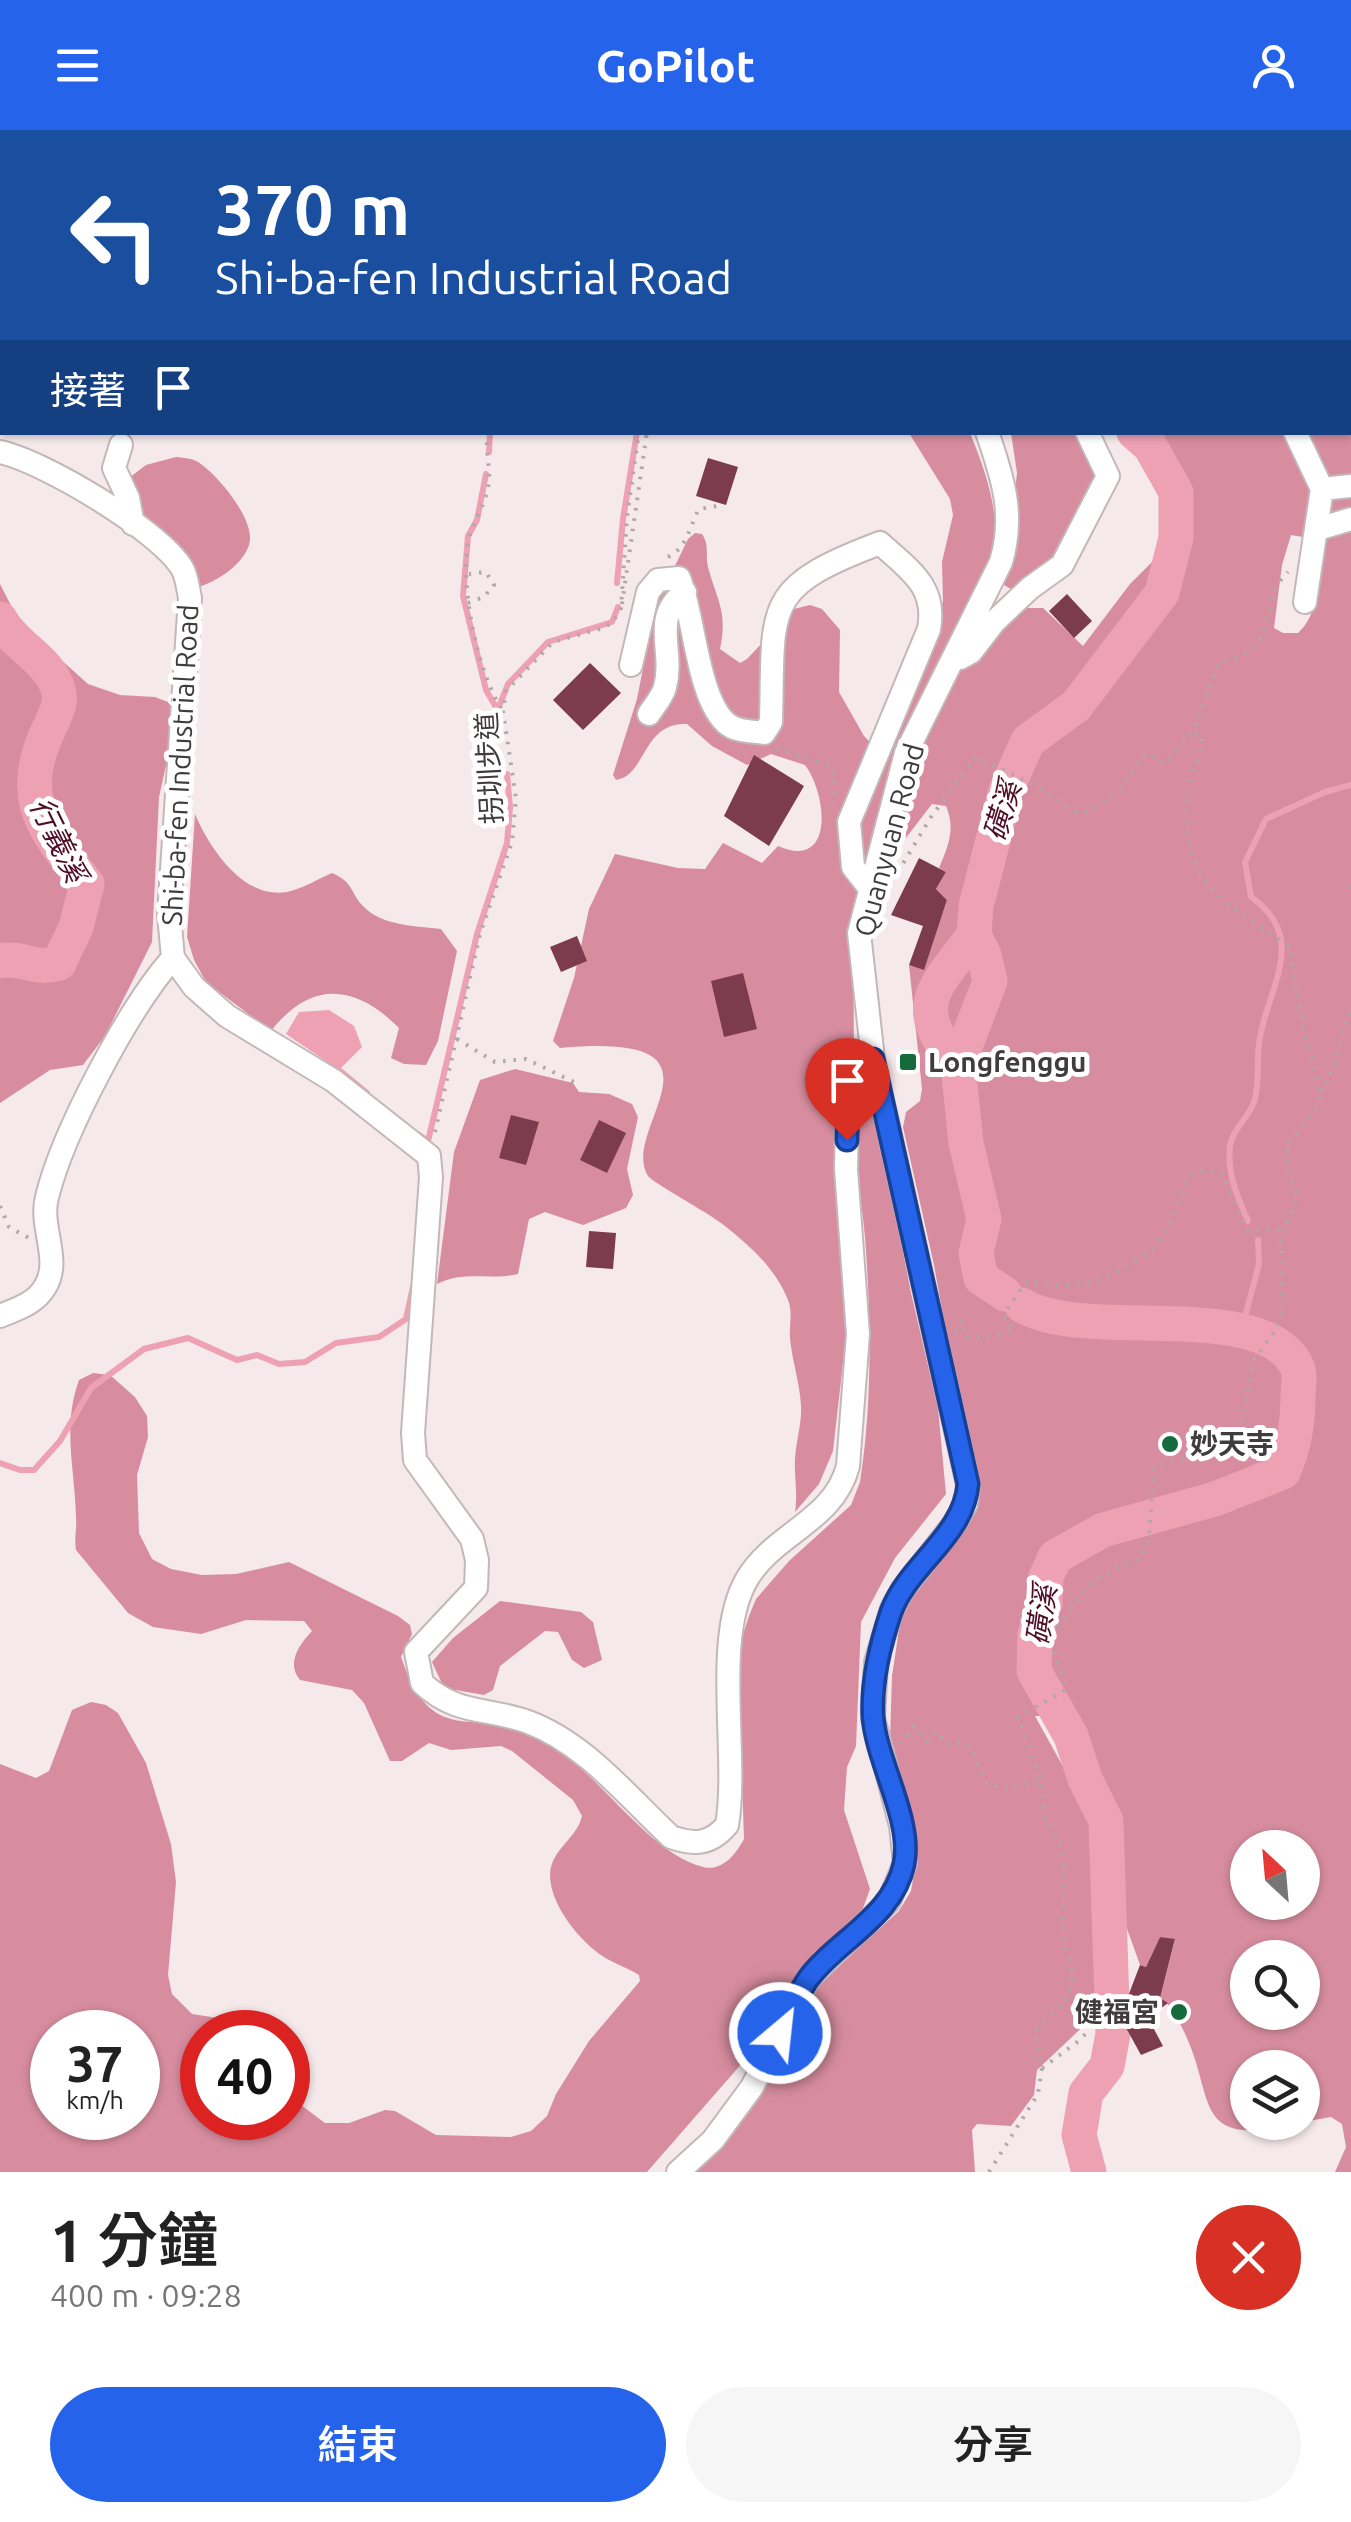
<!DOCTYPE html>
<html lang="zh-TW">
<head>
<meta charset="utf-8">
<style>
	:root { --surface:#fff; --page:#f6f6f6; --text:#222; --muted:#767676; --accent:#2563eb }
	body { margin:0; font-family:Ubuntu,"Noto Sans TC",sans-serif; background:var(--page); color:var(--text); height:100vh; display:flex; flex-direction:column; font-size:38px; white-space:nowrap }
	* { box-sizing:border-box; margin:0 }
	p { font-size:32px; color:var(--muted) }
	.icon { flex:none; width:55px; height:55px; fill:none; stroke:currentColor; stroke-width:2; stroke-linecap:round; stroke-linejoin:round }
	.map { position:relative; height:2042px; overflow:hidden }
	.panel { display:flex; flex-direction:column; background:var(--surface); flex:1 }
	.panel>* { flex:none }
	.guide { position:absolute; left:0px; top:0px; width:1352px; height:305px; box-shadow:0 2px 8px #0004; background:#1a4fa0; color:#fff; overflow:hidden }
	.needle { width:65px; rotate:334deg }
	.buttons { position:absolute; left:1230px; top:1700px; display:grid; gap:20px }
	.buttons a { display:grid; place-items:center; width:90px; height:90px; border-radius:50%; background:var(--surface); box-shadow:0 2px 8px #0004; font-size:50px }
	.speed { position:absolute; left:30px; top:1880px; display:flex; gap:20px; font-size:50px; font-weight:700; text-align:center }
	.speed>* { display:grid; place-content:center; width:130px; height:130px; border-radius:50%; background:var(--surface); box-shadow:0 2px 8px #0004; line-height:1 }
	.speed small { font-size:25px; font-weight:400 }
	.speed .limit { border:15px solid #d22; background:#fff; color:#111 }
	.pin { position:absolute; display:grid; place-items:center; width:85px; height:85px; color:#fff; margin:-102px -42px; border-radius:50% 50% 50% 0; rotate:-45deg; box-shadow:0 0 10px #0007 }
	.pin .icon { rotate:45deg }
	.me { position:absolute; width:110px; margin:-55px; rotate:28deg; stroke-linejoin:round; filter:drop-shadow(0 0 8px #0008) }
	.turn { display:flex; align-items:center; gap:35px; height:210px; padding:0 50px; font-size:45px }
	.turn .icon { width:130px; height:130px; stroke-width:2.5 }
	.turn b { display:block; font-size:70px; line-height:85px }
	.then { display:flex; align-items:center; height:95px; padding:0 50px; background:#0003; gap:20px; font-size:38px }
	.round { display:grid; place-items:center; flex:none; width:105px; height:105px; border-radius:52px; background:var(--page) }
	.overview { display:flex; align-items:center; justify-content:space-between; height:170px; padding:0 50px }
	h1 { font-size:60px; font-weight:600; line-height:75px }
	.primary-button { display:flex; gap:20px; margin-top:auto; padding:20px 50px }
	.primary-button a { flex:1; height:115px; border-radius:60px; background:var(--accent); color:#fff; font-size:40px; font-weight:600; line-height:115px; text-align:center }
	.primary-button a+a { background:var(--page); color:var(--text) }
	header { display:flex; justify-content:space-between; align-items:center; height:130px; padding:0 50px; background:var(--accent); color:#fff; font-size:45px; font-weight:600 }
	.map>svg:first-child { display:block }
	.forest { fill:#d78d9f; fill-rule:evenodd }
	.water { fill:#eda1b3 }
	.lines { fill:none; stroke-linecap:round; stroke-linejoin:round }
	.stream { stroke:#eda1b3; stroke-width:6 }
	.river { stroke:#eda1b3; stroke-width:35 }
	.building { fill:#7d3c4e }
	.minor-casing { stroke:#c3b7b9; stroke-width:26 }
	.path { stroke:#b0a7a8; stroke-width:4; stroke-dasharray:2.5 8; stroke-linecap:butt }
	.minor { stroke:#fff; stroke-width:22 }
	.route-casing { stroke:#184099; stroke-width:25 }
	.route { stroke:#2563eb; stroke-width:18 }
	.poi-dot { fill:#166b3d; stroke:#fff; stroke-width:4 }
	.labels { text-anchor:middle; stroke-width:10; stroke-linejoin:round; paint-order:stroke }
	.street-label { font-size:28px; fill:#403b3c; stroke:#fff }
	.poi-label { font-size:28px; font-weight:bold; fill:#403b3c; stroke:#fff; text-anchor:start }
	.water-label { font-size:30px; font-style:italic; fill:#500e26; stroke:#fff }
</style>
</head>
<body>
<header><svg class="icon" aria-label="menu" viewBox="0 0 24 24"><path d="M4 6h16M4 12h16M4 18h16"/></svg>GoPilot<svg class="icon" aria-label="person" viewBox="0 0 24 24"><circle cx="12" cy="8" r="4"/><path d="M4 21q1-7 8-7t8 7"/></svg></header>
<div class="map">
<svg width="1351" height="2042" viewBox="0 0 1351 2042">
	<rect width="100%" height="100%" fill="#f5e9eb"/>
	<path class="forest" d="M 361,0 L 948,0 L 360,2 Z
		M 982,0 L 1351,0 L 1351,2042 L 1335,2042 L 1346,2017 L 1342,1994 L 1331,1987 L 1303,1992 L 1302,1938 L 1248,1938 L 1248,1992 L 1300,1993 C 1184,2021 1220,1965 1179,1892 C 1173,1882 1170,1874 1160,1868 L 1175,1810 L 1160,1807 L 1146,1837 L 1140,1835 L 1120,1779 L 1116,1713 L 1105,1678 L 1071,1612 L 1051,1586 L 1035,1586 L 1096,1696 L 1105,1761 L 1095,1851 L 1109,1887 L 1092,1888 L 1037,1940 L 1034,1965 L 1011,1996 L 977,1994 L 972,2000 L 975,2042 L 692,2042 L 818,1854 L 899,1781 L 911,1761 L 915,1737 L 890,1609 L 892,1546 L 900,1493 L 908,1467 L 975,1367 L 934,1135 L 903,997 L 906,982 L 920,971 L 922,959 L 909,835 L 924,839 L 947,770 L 936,759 L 946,742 L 939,738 C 948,716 956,699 946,676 L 932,674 L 905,709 L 899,708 L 895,700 L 930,587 L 950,547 L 1022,478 L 1043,478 L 1083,516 L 1130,454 L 1163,421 L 1181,348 L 1154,303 L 1350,302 L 1350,2 ZM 1291,405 L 1309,408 C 1314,441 1325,478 1298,503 L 1283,503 L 1274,498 L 1282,435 ZM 1248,1718 L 1302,1718 L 1302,1772 L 1248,1772 ZM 1248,1828 L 1302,1828 L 1302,1882 L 1248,1882 Z
		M 909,303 L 970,303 C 988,347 1001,386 993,434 L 853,775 L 854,935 L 846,1206 L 833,1321 L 819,1354 L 795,1382 C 798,1363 794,1347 795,1329 C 796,1311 802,1293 801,1276 C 800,1253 792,1231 790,1208 C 789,1196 793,1182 788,1170 C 776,1139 750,1116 725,1096 C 711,1084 653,1053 648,1046 C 618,999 746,901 560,918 L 553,911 L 574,848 L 589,779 L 615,724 L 678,738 L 705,739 L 723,713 L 762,733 L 778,716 C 834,741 828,666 805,635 L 771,624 L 747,635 L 712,616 L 687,594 C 642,592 647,645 616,650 L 613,645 L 637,569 L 655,477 L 688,409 L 695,403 L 702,404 C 710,416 705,425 708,437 C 717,471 728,481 720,519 L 740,533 L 747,529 L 794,479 L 810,475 L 822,479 L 840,500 L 839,562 L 864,606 L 874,616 L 914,550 L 943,471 L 942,432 L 953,385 L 950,369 Z
		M 1011,303 L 1080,303 L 1103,346 L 1068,418 L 1016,462 L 1004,455 L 1017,343 Z
		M 176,327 C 184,328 192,328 198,332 C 217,344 257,391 249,415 C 242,436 216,452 196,458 L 139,386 L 129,348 L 146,335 Z
		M 0,454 L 20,493 L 88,554 L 120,565 L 155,567 L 168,572 L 174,580 L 173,604 L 159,667 L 152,812 L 105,906 L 83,935 L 50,940 L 0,973 Z
		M 195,684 C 209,717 243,770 287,762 C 302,759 318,749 332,743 C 355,753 349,762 364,777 C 382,796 417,796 441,799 L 457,821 L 438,911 L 426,935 L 404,934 L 391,928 L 399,898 C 355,854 311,850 271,901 L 206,852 L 194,830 L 187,807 Z
		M 515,939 L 573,953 L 579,962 L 609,964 L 632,974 L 638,987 L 627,1039 L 633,1065 L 626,1078 L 583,1095 L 545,1082 L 529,1089 L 518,1144 C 488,1151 466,1140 437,1154 L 454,1022 L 480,950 Z
		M 864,959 L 872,961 L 911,1163 L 938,1278 L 946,1364 L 895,1428 L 861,1492 L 856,1616 L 847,1637 L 844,1680 L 870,1759 L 862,1781 L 813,1824 L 764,1908 L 647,2042 L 0,2042 L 0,1634 L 36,1648 L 49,1641 L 72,1580 L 91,1572 L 106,1575 L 118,1583 L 146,1633 L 171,1714 L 176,1752 L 168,1845 L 172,1864 L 192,1884 L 218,1888 L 243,1902 L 202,1902 L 202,1988 L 288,1988 L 288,1951 L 297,1972 L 325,1993 L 349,1993 L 385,1980 L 395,1981 L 436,2005 L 511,2007 L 531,2001 L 547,1986 L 556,1964 L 589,1911 L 640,1851 L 639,1845 C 628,1838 615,1834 604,1827 C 578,1811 539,1762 553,1731 C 561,1714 578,1704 582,1686 L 573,1670 L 512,1621 L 501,1616 L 451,1620 L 429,1613 L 402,1631 L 390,1631 L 364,1573 L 352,1560 L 300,1550 C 286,1533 299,1515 312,1501 L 304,1491 L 246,1490 L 201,1504 L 153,1497 L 128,1483 L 76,1420 C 74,1408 77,1399 76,1387 C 75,1340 62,1296 79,1250 L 93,1243 L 110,1245 L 135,1267 L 147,1286 L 148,1307 L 137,1345 L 139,1403 L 152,1429 L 171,1439 L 202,1445 L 236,1444 L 289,1432 L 398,1486 L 410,1495 L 412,1504 L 401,1527 C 434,1623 472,1573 540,1608 C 595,1636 645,1722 703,1737 C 722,1742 736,1724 744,1709 L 738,1520 L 749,1486 L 756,1469 L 789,1431 L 851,1375 L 860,1352 C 872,1276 871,1197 866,1120 C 863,1067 847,1012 864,959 ZM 52,1902 L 138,1902 L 138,1988 L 52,1988 Z
		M 500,1471 L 581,1482 L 593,1492 L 602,1530 L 584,1538 L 572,1530 L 558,1502 L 545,1501 L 500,1536 L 493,1560 L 484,1565 L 444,1558 L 432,1532 L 453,1508 Z"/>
	<path class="water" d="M 329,880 L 354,896 L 362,917 L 339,940 L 286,904 L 299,882 Z"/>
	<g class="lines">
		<path class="stream" d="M 381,0 L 383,2
			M 732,2 L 733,0
			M 489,322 L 490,302
			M 486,344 L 477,390 L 468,406 L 463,466 L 486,560 L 497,579
			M 617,453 L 623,389 L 637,302
			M 500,574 L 508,554 L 548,512 L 612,492 L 618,477
			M 339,940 L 367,963
			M 419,1005 L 428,1011 L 477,804 L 507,713 L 510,677 L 507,644
			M 1248,1091 C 1237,1066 1227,1044 1230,1016 C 1232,999 1251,986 1255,969 C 1260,949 1256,927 1260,907 C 1270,854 1308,807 1251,767 L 1245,732 L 1266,689 L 1325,662 L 1351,655
			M 1241,1202 L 1259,1134 L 1258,1110
			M 0,1333 L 20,1340 L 34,1340 L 60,1311 L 91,1258 L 144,1219 L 188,1208 L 237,1230 L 257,1225 L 279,1234 L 305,1232 L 336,1213 L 379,1207 L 406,1189 L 413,1157"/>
		<path class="river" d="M 1071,2 L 1072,0
			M 0,489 C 14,516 49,529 58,559 C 63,574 53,589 47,603 C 17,670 45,701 87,754 L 76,797 L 59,833 C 33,841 23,826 0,831
			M 958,935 C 908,875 934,859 974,805
			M 1005,1164 L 981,1148 L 976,1123 L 984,1089 L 966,1013 L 958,935 L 990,851 L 984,825 L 974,805 L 976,776 L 1006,660 L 1028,611 L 1076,576 L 1162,463 L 1176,408 L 1176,362 L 1150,316 L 1134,302
			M 1022,1175 C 1082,1214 1264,1165 1297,1237 C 1301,1245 1298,1258 1298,1267 C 1298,1294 1294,1318 1283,1342 L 1215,1369 L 1103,1400 L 1055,1427 L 1046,1447 L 1045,1473 L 1035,1504 L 1034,1541 L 1071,1606 L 1085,1649 L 1106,1691 L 1113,1904 L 1107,1936 L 1086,1963 L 1079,2005 L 1089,2042"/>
	</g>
	<path class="building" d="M 708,328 L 738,337 L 726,375 L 696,366 Z
		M 1067,464 L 1092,491 L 1074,508 L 1049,481 Z
		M 590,533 L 621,563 L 583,600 L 553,570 Z
		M 754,625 L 804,656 L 769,716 L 724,686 Z
		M 919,728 L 946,742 L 936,759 L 947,770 L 924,840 L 909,835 L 923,796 L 891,785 Z
		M 577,806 L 587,831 L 561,842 L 550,817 Z
		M 743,843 L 757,899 L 724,907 L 711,851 Z
		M 511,985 L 539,992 L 526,1035 L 499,1028 Z
		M 599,990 L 626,1003 L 607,1043 L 580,1030 Z
		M 589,1101 L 616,1103 L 613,1139 L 586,1137 Z
		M 1160,1807 L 1175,1809 L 1160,1868 L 1168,1873 L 1148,1888 L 1163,1916 L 1141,1925 L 1120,1887 L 1140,1835 L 1146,1837 Z"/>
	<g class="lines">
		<defs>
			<path id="minor" d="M 1217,0 L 1217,2
				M 962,2 L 963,0
				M 1295,302 L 1322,359 L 1351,356
				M 121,315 L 114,338 L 128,368 L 133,394
				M 0,322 C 43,331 159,400 182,438 C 187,446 188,459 190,468 L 169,785 L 173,828 L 194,857 L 227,886 L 334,951 L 429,1026 L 431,1047 L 413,1303 L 415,1330 L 472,1409 L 477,1430 L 476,1458 L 416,1522 L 422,1553 C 457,1586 488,1577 528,1592 C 585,1613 628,1667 671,1707 C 694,1715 710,1715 727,1695 C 739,1626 712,1508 747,1449 C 774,1403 834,1391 848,1336 L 858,1204 L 846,1039 L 848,953 L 873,929
				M 1318,399 L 1351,389
				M 1305,472 L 1322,359
				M 960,528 L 971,522 L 994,492 L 1030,458 L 1062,435 L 1108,346 L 1087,302
				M 631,535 L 648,462 L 658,450 L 679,448 C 694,483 697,567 726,593 C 736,602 751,601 764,603 L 771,592 C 774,475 761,458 880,413 C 909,440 937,456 929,499 L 849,692 L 853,737 L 871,760
				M 649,584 C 654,576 663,566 665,557 C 675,520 650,488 685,462
				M 0,1186 C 17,1179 35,1174 45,1157 C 62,1130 39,1097 47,1067 C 63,1002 129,877 173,828
				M 678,2042 L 713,2010 L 752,1957 L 808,1849 L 889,1771 L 905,1733 L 901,1696 L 873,1588 L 876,1532 L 892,1479 L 903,1459 L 954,1394 L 966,1374 L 968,1355 L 873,929 L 859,803 L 906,623 L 1001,432 C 1015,385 1003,348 987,302"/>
		</defs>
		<use href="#minor" class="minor-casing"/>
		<path class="path" d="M 377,0 L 380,2
			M 736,2 L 736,0
			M 811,2 L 813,0
			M 487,302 C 486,316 488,328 489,341 C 491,369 474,387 469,408 C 459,453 477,543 503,581
			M 668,427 C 688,417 689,397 699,379 L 717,376
			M 468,473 L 484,467 L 494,455 L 486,442 L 469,444
			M 622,474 L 647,302
			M 776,619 L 827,634 L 835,644 L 833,674
			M 898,742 L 931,687 L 976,627 L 1029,652 L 1079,684 C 1123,666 1120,656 1147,622 L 1164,634 L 1193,602
			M 1351,756 L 1351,761
			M 457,909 L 495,932 L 526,929 L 576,953
			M 1321,963 L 1337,929 L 1342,899 L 1351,882
			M 435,1002 L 480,804 L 512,712 L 516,668 L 503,581 L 506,561 L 553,512 L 603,498 L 613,492 L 621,478 L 627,387 L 639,302
			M 0,1076 L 9,1097 L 29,1108
			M 956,1202 L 962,1190 L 966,1207 L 981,1208 L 1014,1200 L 1004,1184 L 1025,1153 L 1033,1150 C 1075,1166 1132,1144 1160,1109 C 1173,1092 1181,1065 1191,1045 L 1200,1041 L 1221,1042 L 1248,1102 L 1272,1098 L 1284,1104
			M 900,1614 L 915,1596 L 927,1611 L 936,1601 L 946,1614 L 964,1612 L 969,1616 L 988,1655 L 1009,1658 L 1041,1650
			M 1042,1938 L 1080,1910 L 1096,1892 L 1121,1892
			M 989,2042 L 1038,1964 L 1042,1938 L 1035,1901 L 1066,1871 L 1073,1844 L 1062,1800 L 1064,1740 L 1059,1710 L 1045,1690 L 1041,1650 L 1018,1587 L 1067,1559 L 1049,1510 C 1057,1496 1084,1458 1095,1450 C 1109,1441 1126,1435 1141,1427 L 1149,1408 L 1154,1337 L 1208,1322 L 1242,1293 L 1254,1230 L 1277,1198 L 1283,1181 L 1281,1111 L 1297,1066 L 1288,1040 L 1288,1014 L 1317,977 L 1321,963 L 1302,894 L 1289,816 C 1222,770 1183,758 1187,666 C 1187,646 1202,632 1202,606 L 1193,602 L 1219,533 C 1232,528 1253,523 1260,509 C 1272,487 1266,462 1288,442"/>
		<use href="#minor" class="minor"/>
	</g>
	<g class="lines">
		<defs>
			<path id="route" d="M 780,1903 C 789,1886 797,1865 808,1849 C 838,1809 893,1787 904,1734 C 913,1690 876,1631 873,1586 C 871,1551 880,1515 891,1482 C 908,1435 964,1406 968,1354 L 873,929 L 848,953 L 847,1010"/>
		</defs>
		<use href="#route" class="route-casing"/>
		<use href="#route" class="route"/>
	</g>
	<g class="poi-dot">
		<rect x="898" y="922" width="20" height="20" rx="5"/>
		<circle cx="1170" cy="1314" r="10"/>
		<circle cx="1179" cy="1882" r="10"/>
	</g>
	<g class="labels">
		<g class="street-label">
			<text transform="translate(180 635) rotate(-87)" y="10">Shi-ba-fen Industrial Road</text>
			<text transform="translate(489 638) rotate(-93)" y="10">拐圳步道</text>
			<text transform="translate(889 710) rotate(-75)" y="10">Quanyuan Road</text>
		</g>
		<g class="poi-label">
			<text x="928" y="942">Longfenggu</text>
			<text x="1190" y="1324">妙天寺</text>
			<text x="1159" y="1892" text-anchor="end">健福宮</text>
		</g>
		<g class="water-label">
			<text transform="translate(1003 681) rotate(-73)" y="10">磺溪</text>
			<text transform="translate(58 710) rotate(64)" y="10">行義溪</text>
			<text transform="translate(1042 1485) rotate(-82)" y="10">磺溪</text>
		</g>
	</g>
</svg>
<div class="buttons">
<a><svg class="needle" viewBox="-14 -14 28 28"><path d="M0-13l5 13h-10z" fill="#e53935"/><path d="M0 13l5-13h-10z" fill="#767676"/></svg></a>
<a><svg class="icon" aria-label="search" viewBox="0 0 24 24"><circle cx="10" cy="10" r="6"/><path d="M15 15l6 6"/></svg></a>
<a><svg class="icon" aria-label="layers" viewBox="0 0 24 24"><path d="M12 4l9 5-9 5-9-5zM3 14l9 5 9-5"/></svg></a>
</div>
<div class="speed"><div>37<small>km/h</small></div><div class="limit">40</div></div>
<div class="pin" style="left:847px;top:1010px;background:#d93025"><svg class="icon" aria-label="arrive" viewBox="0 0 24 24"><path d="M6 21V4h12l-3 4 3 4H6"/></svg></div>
<svg class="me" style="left:780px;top:1903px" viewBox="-20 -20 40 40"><circle r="17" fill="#2563eb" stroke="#fff" stroke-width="3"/><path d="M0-11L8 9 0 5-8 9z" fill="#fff"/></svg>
<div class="guide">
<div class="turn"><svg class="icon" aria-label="left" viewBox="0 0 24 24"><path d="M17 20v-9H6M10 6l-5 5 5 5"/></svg><div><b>370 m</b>Shi-ba-fen Industrial Road</div></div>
<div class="then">接著<svg class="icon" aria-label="arrive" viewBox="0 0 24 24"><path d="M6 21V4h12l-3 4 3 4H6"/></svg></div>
</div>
</div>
<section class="panel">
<div class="overview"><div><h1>1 分鐘</h1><p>400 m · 09:28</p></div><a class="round" style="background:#d93025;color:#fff"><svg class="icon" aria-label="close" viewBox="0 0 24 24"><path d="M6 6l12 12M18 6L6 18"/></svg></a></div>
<div class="primary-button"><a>結束</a><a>分享</a></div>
</section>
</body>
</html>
